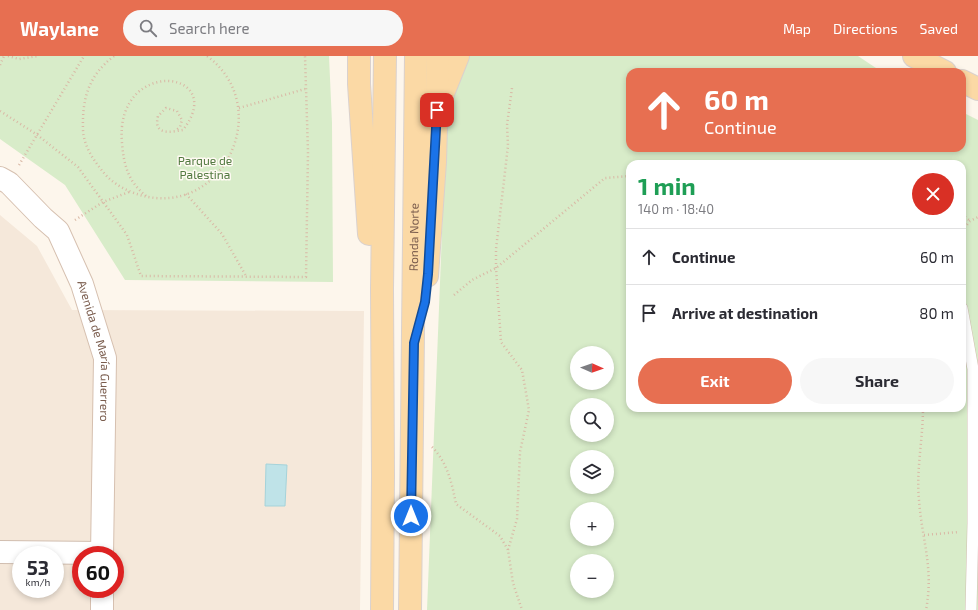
<!DOCTYPE html>
<html lang="en">
<head>
<meta charset="utf-8">
<style>
	:root { --surface:#fff; --page:#f7f7f7; --text:#2b2b33; --muted:#7c7c81; --line:#e1e1e2; --accent:#e76f51 }
	body { margin:0; font-family:"Exo 2",sans-serif; background:var(--page); color:var(--text); height:100vh; display:flex; flex-direction:column; font-size:15px; white-space:nowrap }
	* { box-sizing:border-box; margin:0 }
	p { font-size:13px; color:var(--muted) }
	.icon { flex:none; width:22px; height:22px; fill:none; stroke:currentColor; stroke-width:2; stroke-linecap:round; stroke-linejoin:round }
	.map { position:relative; flex:1; overflow:hidden }
	.details { position:absolute; left:626px; top:104px; width:340px; height:252px; display:flex; flex-direction:column; background:var(--surface); border-radius:12px; box-shadow:0 2px 6px #0003 }
	.details>* { flex:none }
	.banner { position:absolute; left:626px; top:12px; width:340px; height:84px; border-radius:12px; box-shadow:0 2px 6px #0003; background:#e76f51; color:#fff; overflow:hidden }
	.needle { width:26px; rotate:92deg }
	.tools { position:absolute; left:570px; top:290px; display:grid; gap:8px }
	.tools a { display:grid; place-items:center; width:44px; height:44px; border-radius:50%; background:var(--surface); box-shadow:0 2px 6px #0003; font-size:20px }
	.speed { position:absolute; left:12px; top:490px; display:flex; gap:8px; font-size:20px; font-weight:700; text-align:center }
	.speed>* { display:grid; place-content:center; width:52px; height:52px; border-radius:50%; background:var(--surface); box-shadow:0 2px 6px #0003; line-height:1 }
	.speed small { font-size:10px; font-weight:400 }
	.speed .limit { border:6px solid #d22; background:#fff; color:#111 }
	.pin { position:absolute; display:grid; place-items:center; width:34px; height:34px; color:#fff; margin:-17px; border-radius:8px; box-shadow:0 2px 6px #0006 }
	.me { position:absolute; width:44px; margin:-22px; rotate:0deg; stroke-linejoin:round; filter:drop-shadow(0 0 3px #0008) }
	.turn { display:flex; align-items:center; gap:14px; height:84px; padding:0 12px; font-size:18px }
	.turn .icon { width:52px; height:52px; stroke-width:2.5 }
	.turn b { display:block; font-size:28px; line-height:34px }
	.round { display:grid; place-items:center; flex:none; width:42px; height:42px; border-radius:21px; background:var(--page) }
	.headline { display:flex; align-items:center; justify-content:space-between; height:68px; padding:0 12px }
	h1 { font-size:24px; font-weight:700; line-height:30px; color:#1e9e55 }
	.action { display:flex; gap:8px; margin-top:auto; padding:8px 12px }
	.action a { flex:1; height:46px; border-radius:24px; background:var(--accent); color:#fff; font-size:16px; font-weight:700; line-height:46px; text-align:center }
	.action a+a { background:var(--page); color:var(--text) }
	ul { padding:0; list-style:none }
	li { display:flex; align-items:center; gap:12px; height:56px; padding:0 12px; border-top:1px solid var(--line) }
	li div { flex:1 }
	li b { display:block; font-size:15px }
	li em { font-style:normal }
	header { display:flex; align-items:center; gap:24px; box-sizing:border-box; height:56px; padding:0 20px; background:var(--accent); color:#fff }
	header strong { font-size:19px }
	nav { display:flex; gap:22px; margin-inline-start:auto; font-size:14px }
	.search { width:280px; height:36px; background:var(--page); display:flex; align-items:center; gap:10px; box-sizing:border-box; padding:0 14px; border-radius:22px; color:var(--muted); font-size:15px }
	.map>svg:first-child { display:block }
	.residential { fill:#f5e8da; fill-rule:evenodd }
	.green { fill:#d8ecc9; fill-rule:evenodd }
	.water { fill:#bfe3e8; stroke:#a5d3da }
	.lines { fill:none; stroke-linecap:round; stroke-linejoin:round }
	.lane-casing { stroke:#d1beb0; stroke-width:12 }
	.street-casing { stroke:#d1beb0; stroke-width:24 }
	.secondary-casing { stroke:#d6c0b0; stroke-width:24 }
	.primary-casing { stroke:#dad1cd; stroke-width:24 }
	.path { stroke:#d9b8a5; stroke-width:2.5; stroke-dasharray:1 3; stroke-linecap:butt }
	.lane { stroke:#fff; stroke-width:11 }
	.street { stroke:#fff; stroke-width:22 }
	.secondary { stroke:#fff; stroke-width:22 }
	.primary { stroke:#fbd9a5; stroke-width:22 }
	.route-casing { stroke:#114b97; stroke-width:10 }
	.route { stroke:#1a73e8; stroke-width:7 }
	.labels { text-anchor:middle; stroke-width:3; stroke-linejoin:round; paint-order:stroke }
	.park-label { font-size:12px; fill:#537a41; stroke:#fffaf3 }
	.street-label { font-size:12px; fill:#7a5c4d; stroke:#fffaf3 }
</style>
</head>
<body>
<header>
<strong>Waylane</strong>
<div class="search"><svg class="icon" aria-label="search" viewBox="0 0 24 24"><circle cx="10" cy="10" r="6"/><path d="M15 15l6 6"/></svg>Search here</div>
<nav><a>Map</a><a>Directions</a><a>Saved</a></nav>
</header>
<div class="map">
<svg width="978" height="554" viewBox="0 0 978 554">
	<rect width="100%" height="100%" fill="#fdf6ec"/>
	<path class="residential" d="M 0,159 L 37,190 L 72,254 L 364,255 L 360,554 L 0,554 ZM 21,499 L 55,499 L 55,533 L 21,533 ZM 81,499 L 115,499 L 115,533 L 81,533 Z"/>
	<path class="green" d="M 0,0 L 329,0 L 332,67 L 333,226 L 125,224 L 65,129 L 0,83 Z
		M 449,0 L 858,0 L 882,16 L 630,16 L 630,92 L 962,92 L 962,56 L 978,64 L 978,554 L 427,554 ZM 630,108 L 962,108 L 962,352 L 630,352 ZM 577,297 L 607,297 L 607,327 L 577,327 ZM 577,349 L 607,349 L 607,379 L 577,379 ZM 577,401 L 607,401 L 607,431 L 577,431 ZM 577,453 L 607,453 L 607,483 L 577,483 ZM 577,505 L 607,505 L 607,535 L 577,535 Z"/>
	<path class="water" d="M 266,408 L 287,409 L 285,450 L 265,450 Z"/>
	<g class="lines">
		<defs>
			<path id="lane" d="M 962,252 L 973,313 L 973,467 L 971,554"/>
			<path id="street" d="M 0,496 L 102,497"/>
			<g id="secondary">
				<path id="s1" d="M 0,122 L 9,127 L 43,162 L 58,175 L 82,228 L 105,302 L 102,499"/>
				<path d="M 102,554 L 102,533"/>
			</g>
			<g id="primary">
				<path d="M 359,0 L 359,28 L 369,178"/>
				<path d="M 914,0 L 945,16"/>
				<path d="M 962,25 L 978,33"/>
				<path d="M 442,40 L 458,0"/>
				<path d="M 427,220 L 435,106 L 438,0"/>
				<path d="M 382,554 L 383,420 L 382,233 L 385,0"/>
				<path id="s2" d="M 410,554 C 411,369 415,185 416,0"/>
			</g>
		</defs>
		<use href="#lane" class="lane-casing"/>
		<use href="#street" class="street-casing"/>
		<use href="#secondary" class="secondary-casing"/>
		<use href="#primary" class="primary-casing"/>
		<path class="path" d="M 8,0 L 19,3 L 38,0
			M 114,0 C 88,20 82,43 83,74 C 84,91 94,105 104,117 C 113,128 127,135 140,139 C 223,163 276,51 207,0
			M 0,9 L 4,0
			M 239,52 L 305,33
			M 0,55 L 36,78 L 78,111 L 127,179 L 141,220 L 306,221 L 308,96 L 305,0
			M 19,109 L 84,0
			M 186,138 L 222,178 L 246,220
			M 146,140 C 128,125 124,110 122,87 C 114,0 230,13 183,74 C 171,76 153,80 158,60 L 166,52 L 177,55 L 182,64 L 180,71 L 175,75
			M 962,158 L 970,165
			M 75,164 L 103,146 L 129,136
			M 962,175 L 970,165 L 978,161
			M 454,239 L 472,224 L 496,212 L 605,122 L 630,120
			M 923,352 C 923,383 916,414 919,444 C 922,485 934,512 926,554
			M 432,391 C 447,406 452,427 456,448 L 500,480 L 508,494 L 513,527 L 522,554
			M 924,479 L 959,476
			M 508,494 L 517,463 L 520,396 L 529,354 L 522,314 L 501,286 L 496,212 L 496,193 L 508,90 L 507,69 L 512,32"/>
		<use href="#lane" class="lane"/>
		<use href="#street" class="street"/>
		<use href="#secondary" class="secondary"/>
		<use href="#primary" class="primary"/>
	</g>
	<g class="lines">
		<defs>
			<path id="route" d="M 411,460 L 414,287 L 425,246 L 428,218 L 437,54"/>
		</defs>
		<use href="#route" class="route-casing"/>
		<use href="#route" class="route"/>
	</g>
	<g class="labels">
		<g class="park-label">
			<text x="205" y="109">Parque de<tspan x="205" dy="14">Palestina</tspan></text>
		</g>
		<g class="street-label">
			<text dy="4" stroke="none"><textPath href="#s2" startOffset="373">Ronda Norte</textPath></text>
			<text dy="4" stroke="none"><textPath href="#s1" startOffset="206">Avenida de María Guerrero</textPath></text>
		</g>
	</g>
</svg>
<div class="tools">
<a><svg class="needle" viewBox="-14 -14 28 28"><path d="M0-13l5 13h-10z" fill="#e53935"/><path d="M0 13l5-13h-10z" fill="#7c7c81"/></svg></a>
<a><svg class="icon" aria-label="search" viewBox="0 0 24 24"><circle cx="10" cy="10" r="6"/><path d="M15 15l6 6"/></svg></a>
<a><svg class="icon" aria-label="layers" viewBox="0 0 24 24"><path d="M12 4l9 5-9 5-9-5zM3 14l9 5 9-5"/></svg></a>
<a>+</a>
<a>−</a>
</div>
<div class="speed"><div>53<small>km/h</small></div><div class="limit">60</div></div>
<div class="pin" style="left:437px;top:54px;background:#d93025"><svg class="icon" aria-label="arrive" viewBox="0 0 24 24"><path d="M6 21V4h12l-3 4 3 4H6"/></svg></div>
<svg class="me" style="left:411px;top:460px" viewBox="-20 -20 40 40"><circle r="17" fill="#1a73e8" stroke="#fff" stroke-width="3"/><path d="M0-11L8 9 0 5-8 9z" fill="#fff"/></svg>
<div class="banner">
<div class="turn"><svg class="icon" aria-label="ahead" viewBox="0 0 24 24"><path d="M12 20V5M6 11l6-6 6 6"/></svg><div><b>60 m</b>Continue</div></div>
</div>
<section class="details">
<div class="headline"><div><h1>1 min</h1><p>140 m · 18:40</p></div><a class="round" style="background:#d93025;color:#fff"><svg class="icon" aria-label="close" viewBox="0 0 24 24"><path d="M6 6l12 12M18 6L6 18"/></svg></a></div>
<ul>
<li><svg class="icon" aria-label="ahead" viewBox="0 0 24 24"><path d="M12 20V5M6 11l6-6 6 6"/></svg><div><b>Continue</b></div><em>60 m</em></li>
<li><svg class="icon" aria-label="arrive" viewBox="0 0 24 24"><path d="M6 21V4h12l-3 4 3 4H6"/></svg><div><b>Arrive at destination</b></div><em>80 m</em></li>
</ul>
<div class="action"><a>Exit</a><a>Share</a></div>
</section>
</div>
</body>
</html>
